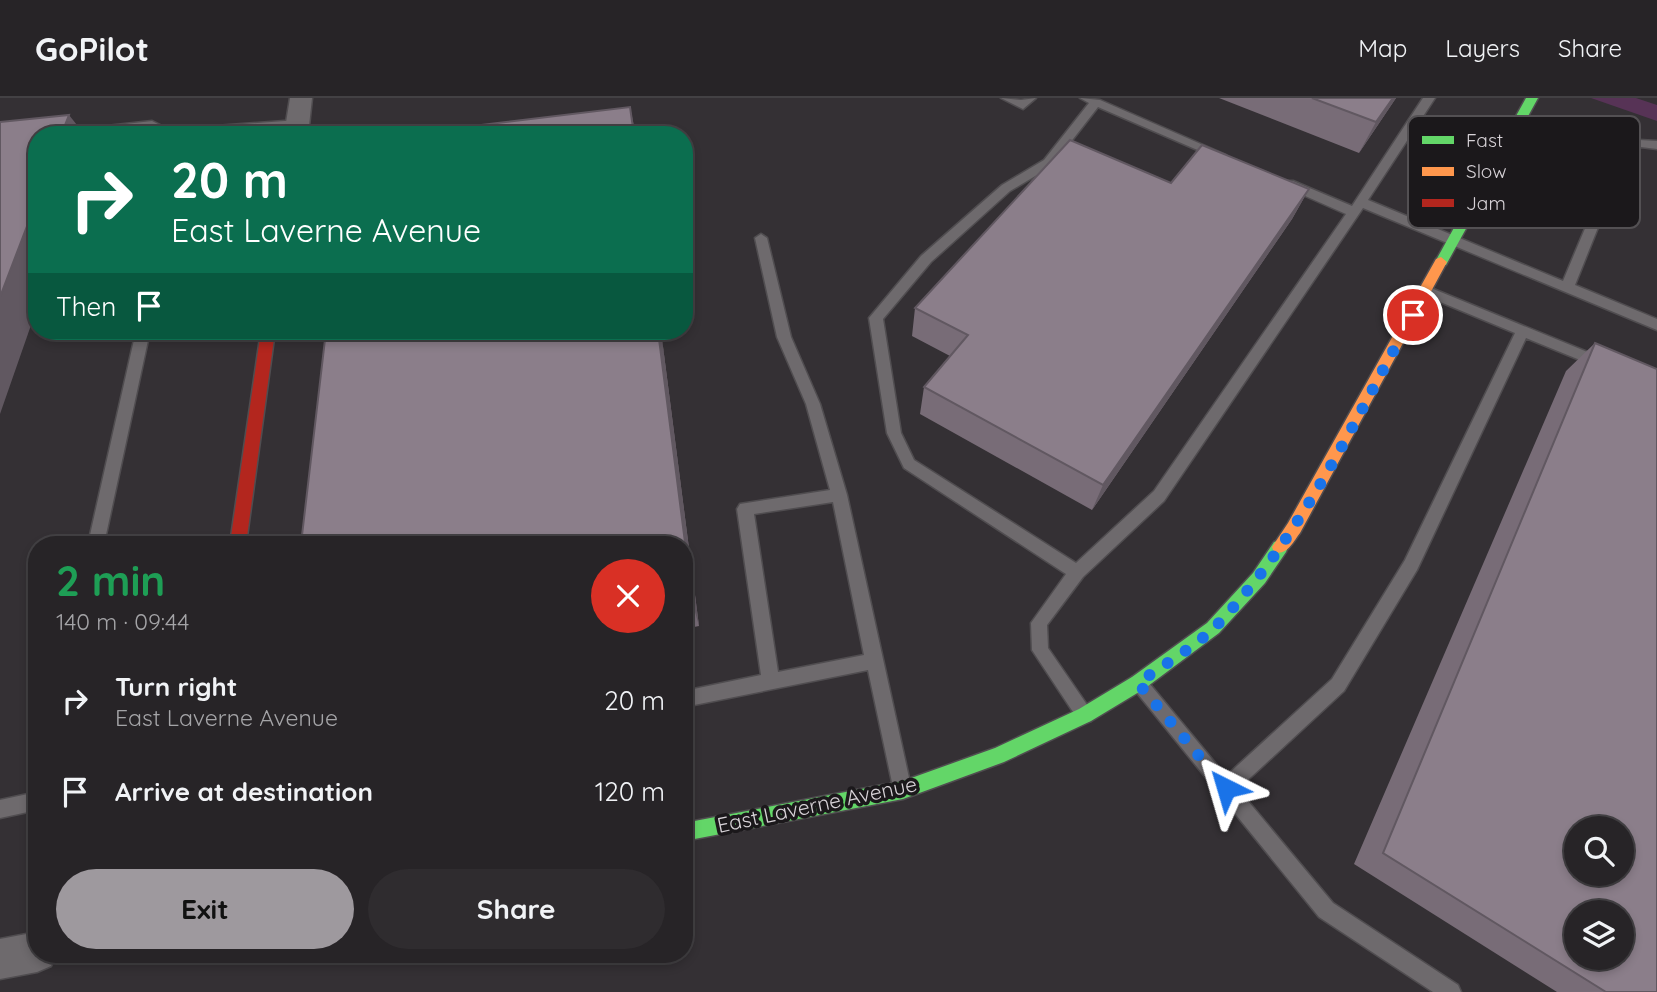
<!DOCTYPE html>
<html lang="en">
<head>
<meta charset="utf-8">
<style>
	:root { --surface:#272427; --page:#2f2c2f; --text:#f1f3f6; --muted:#a4a4a7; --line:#434144; --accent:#9e999e }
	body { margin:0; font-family:Quicksand,sans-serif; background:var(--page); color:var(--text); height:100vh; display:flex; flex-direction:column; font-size:26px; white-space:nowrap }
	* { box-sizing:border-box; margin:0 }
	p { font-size:23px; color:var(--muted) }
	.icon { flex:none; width:38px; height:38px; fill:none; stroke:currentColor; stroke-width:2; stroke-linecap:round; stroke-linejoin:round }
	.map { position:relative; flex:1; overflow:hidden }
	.panel { position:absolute; left:28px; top:438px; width:665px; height:427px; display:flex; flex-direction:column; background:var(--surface); border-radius:28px; box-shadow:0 4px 10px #0003,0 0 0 2px var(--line) }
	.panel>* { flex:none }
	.hud { position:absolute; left:28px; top:28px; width:665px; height:214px; border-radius:28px; box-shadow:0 4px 10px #0003,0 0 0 2px var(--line); background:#0b6e4f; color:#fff; overflow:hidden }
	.buttons { position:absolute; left:1564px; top:718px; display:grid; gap:14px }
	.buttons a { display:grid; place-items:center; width:70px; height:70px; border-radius:50%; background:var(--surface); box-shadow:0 4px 10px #0003,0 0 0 2px var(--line); font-size:35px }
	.pin { position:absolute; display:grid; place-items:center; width:60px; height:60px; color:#fff; margin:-30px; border:4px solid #fff; border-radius:50%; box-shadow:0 2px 7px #0007 }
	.me { position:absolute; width:77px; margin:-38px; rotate:320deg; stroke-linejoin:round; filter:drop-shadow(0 0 5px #0008) }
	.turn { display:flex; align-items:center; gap:24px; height:147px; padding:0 28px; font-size:32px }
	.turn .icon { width:91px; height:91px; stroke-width:2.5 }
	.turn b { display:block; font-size:49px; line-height:60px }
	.then { display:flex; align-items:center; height:66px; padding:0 28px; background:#0003; gap:14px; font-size:26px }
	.round { display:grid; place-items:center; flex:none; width:74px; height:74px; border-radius:37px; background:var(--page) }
	.overview { display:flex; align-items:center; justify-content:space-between; height:119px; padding:0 28px }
	h1 { font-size:42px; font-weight:800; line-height:52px; color:#1e9e55 }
	.primary-button { display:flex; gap:14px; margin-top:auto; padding:14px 28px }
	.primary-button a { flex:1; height:80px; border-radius:42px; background:var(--accent); color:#111; font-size:28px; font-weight:800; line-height:80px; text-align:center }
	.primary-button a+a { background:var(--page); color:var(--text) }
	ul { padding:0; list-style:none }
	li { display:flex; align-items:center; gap:21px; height:91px; padding:0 28px }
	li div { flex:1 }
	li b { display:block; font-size:26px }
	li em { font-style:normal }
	header { display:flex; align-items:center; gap:42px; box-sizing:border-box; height:98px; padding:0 35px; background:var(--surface); border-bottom:2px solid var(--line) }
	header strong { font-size:33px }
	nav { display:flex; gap:38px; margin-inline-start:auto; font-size:24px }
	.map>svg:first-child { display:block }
	.green { fill:#573356 }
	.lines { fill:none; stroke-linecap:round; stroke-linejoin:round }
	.lane-casing { stroke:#504d50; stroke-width:3 }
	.street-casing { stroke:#504d50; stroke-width:3 }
	.fast-casing { stroke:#504d50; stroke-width:3 }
	.slow-casing { stroke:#504d50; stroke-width:3 }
	.jam-casing { stroke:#504d50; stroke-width:3 }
	.lane { fill:#6e6a6d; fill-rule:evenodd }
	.street { fill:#6e6a6d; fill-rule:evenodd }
	.fast { fill:#63d668; fill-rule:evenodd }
	.slow { fill:#ff974d; fill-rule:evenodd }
	.jam { fill:#b3261e; fill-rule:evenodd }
	.wall { fill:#786c77 }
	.shaded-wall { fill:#615861 }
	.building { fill:#8b7e8a; stroke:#615861; stroke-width:2; fill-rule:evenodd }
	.route { stroke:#1a73e8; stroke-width:12; stroke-dasharray:0 21.6 }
	.labels { text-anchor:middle; stroke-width:7; stroke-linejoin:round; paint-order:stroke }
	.street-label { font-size:21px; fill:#d7d2d7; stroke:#1b181b }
	.key { fill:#1b181b; stroke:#535053; stroke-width:2 }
	.key-label { font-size:19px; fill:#d7d2d7 }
</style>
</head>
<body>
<header>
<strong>GoPilot</strong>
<nav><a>Map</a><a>Layers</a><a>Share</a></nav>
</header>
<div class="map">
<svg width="1657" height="894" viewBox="0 0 1657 894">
	<rect width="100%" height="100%" fill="#343034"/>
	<path class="green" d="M 1591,0 L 1636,0 L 1657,7 L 1657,23 Z"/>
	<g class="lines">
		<defs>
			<path id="lane" d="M 1001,0 L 1021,2 L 1036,0 L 1023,11 Z
				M 1080,0 L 1100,2 L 1226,57 L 1220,61 L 1216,60 L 1098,9 L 1052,68 L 1010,93 L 931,164 L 883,221 L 901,335 L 914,362 L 1076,465 L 1154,393 L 1346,116 L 1285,89 L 1285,83 L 1293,83 L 1352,108 L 1423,0 L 1435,0 L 1368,102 L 1563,183 L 1618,52 L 1639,42 L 1657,43 L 1657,51 L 1641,49 L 1627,57 L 1575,187 L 1657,221 L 1657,232 L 1363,110 L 1164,403 L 1083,479 L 1047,527 L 1048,550 L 1094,617 L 1091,623 L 1085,625 L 1079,623 L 1032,552 L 1031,525 L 1066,476 L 904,370 L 887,335 L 869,220 L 921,158 L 1002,87 L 1044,62 L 1089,5 Z
				M 298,22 L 302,23 L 302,29 L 194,37 L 216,28 Z
				M 152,23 L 180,37 L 164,37 L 151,31 L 98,37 L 56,37 L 62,33 Z
				M 761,136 L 767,140 L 791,239 L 820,306 L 847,397 L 911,689 L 908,695 L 902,698 L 896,695 L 893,689 L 868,572 L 684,609 L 684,593 L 761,577 L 737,411 L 740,406 L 830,392 L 806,306 L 777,239 L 755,140 ZM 833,404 L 864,557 L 778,574 L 754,416 Z
				M 1426,188 L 1607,262 L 1609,266 L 1602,271 L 1526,240 L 1417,472 L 1344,593 L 1238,691 L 1333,805 L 1458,887 L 1461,894 L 1433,894 L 1319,819 L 1129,585 L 1132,579 L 1138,577 L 1144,579 L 1226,678 L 1332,581 L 1405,462 L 1515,235 L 1421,196 L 1419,193 Z
				M 136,233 L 150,233 L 104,446 L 88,446 Z
				M 37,694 L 37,712 L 0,720 L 0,702 Z"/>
			<path id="street" d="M 290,0 L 312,0 L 308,37 L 284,37 Z
				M 37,834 L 37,856 L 56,856 L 51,868 L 37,874 L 0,881 L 0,841 Z"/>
			<path id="fast" d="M 1526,0 L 1538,0 L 1446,167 L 1436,167 L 1435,164 Z
				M 1280,442 L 1286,444 L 1288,449 L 1286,454 L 1265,485 L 1219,535 L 1144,591 L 1091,623 L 1004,664 L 903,701 L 684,743 L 684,725 L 903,683 L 995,650 L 1079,611 L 1132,579 L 1207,525 L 1253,475 L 1274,444 Z"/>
			<path id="slow" d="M 1441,159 L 1447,164 L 1300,435 C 1293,444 1287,458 1274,454 L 1272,449 L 1288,425 L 1436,161 Z"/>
			<path id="jam" d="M 261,233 L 275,233 L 246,446 L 230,446 Z"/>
		</defs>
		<use href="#lane" class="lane-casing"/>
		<use href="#street" class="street-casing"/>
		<use href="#fast" class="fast-casing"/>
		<use href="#slow" class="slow-casing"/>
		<use href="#jam" class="jam-casing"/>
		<use href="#lane" class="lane"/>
		<use href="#street" class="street"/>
		<use href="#fast" class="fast"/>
		<use href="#slow" class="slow"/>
		<use href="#jam" class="jam"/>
	</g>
	<path class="wall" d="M 1219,0 L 1396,0 L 1359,55 Z
		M 1171,85 L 1309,91 L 1292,121 L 1092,412 L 920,316 L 924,289 L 950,258 L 912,238 L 915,210 Z
		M 661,233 L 699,528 L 684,531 L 684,446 Z
		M 1595,245 L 1657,894 L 1557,894 L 1354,766 L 1566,273 Z"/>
	<path class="shaded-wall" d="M 1393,0 L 1396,0 L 1359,55 L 1376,24 Z
		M 630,9 L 636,37 L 634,37 Z
		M 69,17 L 85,37 L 61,37 Z
		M 1309,91 L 1292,121 L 1092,412 L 1103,387 Z
		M 37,102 L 37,210 L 0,316 L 0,199 Z
		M 658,233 L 661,233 L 699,528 L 693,507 Z"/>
	<path class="building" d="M 1312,0 L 1393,0 L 1376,24 Z
		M 630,9 L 634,37 L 399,37 Z
		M 69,17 L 61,37 L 37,37 L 37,102 L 0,199 L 0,24 Z
		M 1070,42 L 1171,85 L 1202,47 L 1309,91 L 1103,387 L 924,289 L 968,237 L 915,210 Z
		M 326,233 L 658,233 L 693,507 L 684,508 L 684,446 L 301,446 Z
		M 1595,245 L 1657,271 L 1657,894 L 1606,894 L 1383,755 ZM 1577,730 L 1622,730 L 1622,775 L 1577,775 ZM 1577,814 L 1622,814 L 1622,859 L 1577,859 Z"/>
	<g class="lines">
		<path class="route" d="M 1226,690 L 1138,585 C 1163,567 1194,550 1216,528 C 1302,439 1353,324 1413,217"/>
	</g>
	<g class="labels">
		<g class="street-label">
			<text transform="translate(817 707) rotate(-12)" y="7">East Laverne Avenue</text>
		</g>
	</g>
	<rect x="1408" y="18" width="232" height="112" rx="10" class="key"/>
	<rect x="1422" y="38" width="32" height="8" fill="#63d668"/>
	<rect x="1422" y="69" width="32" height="9" fill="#ff974d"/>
	<rect x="1422" y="101" width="32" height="8" fill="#b3261e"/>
	<g class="key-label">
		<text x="1466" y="49">Fast</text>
		<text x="1466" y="80">Slow</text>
		<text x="1466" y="112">Jam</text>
	</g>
</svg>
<div class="buttons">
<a><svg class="icon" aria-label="search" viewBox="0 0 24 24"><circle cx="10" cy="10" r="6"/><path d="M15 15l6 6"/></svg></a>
<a><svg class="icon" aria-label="layers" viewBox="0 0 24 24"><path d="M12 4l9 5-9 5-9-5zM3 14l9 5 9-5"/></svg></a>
</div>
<div class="pin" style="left:1413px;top:217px;background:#d93025"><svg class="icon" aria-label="arrive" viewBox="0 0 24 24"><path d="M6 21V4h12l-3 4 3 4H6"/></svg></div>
<svg class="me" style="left:1226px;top:690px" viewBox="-20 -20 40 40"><path d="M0-17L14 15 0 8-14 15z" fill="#1a73e8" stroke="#fff" stroke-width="4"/></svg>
<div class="hud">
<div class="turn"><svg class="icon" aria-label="right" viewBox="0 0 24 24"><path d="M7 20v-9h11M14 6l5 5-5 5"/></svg><div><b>20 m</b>East Laverne Avenue</div></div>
<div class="then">Then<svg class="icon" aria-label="arrive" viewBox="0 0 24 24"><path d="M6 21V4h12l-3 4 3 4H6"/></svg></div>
</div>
<section class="panel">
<div class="overview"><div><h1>2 min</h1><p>140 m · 09:44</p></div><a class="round" style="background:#d93025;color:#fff"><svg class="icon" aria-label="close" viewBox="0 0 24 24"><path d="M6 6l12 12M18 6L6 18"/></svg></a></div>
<ul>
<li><svg class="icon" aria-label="right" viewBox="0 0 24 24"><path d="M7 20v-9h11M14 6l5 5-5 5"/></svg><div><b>Turn right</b><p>East Laverne Avenue</p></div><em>20 m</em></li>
<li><svg class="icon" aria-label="arrive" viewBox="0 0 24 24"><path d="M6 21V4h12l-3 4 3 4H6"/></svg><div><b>Arrive at destination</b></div><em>120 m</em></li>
</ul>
<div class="primary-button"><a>Exit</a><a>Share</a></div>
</section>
</div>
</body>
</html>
